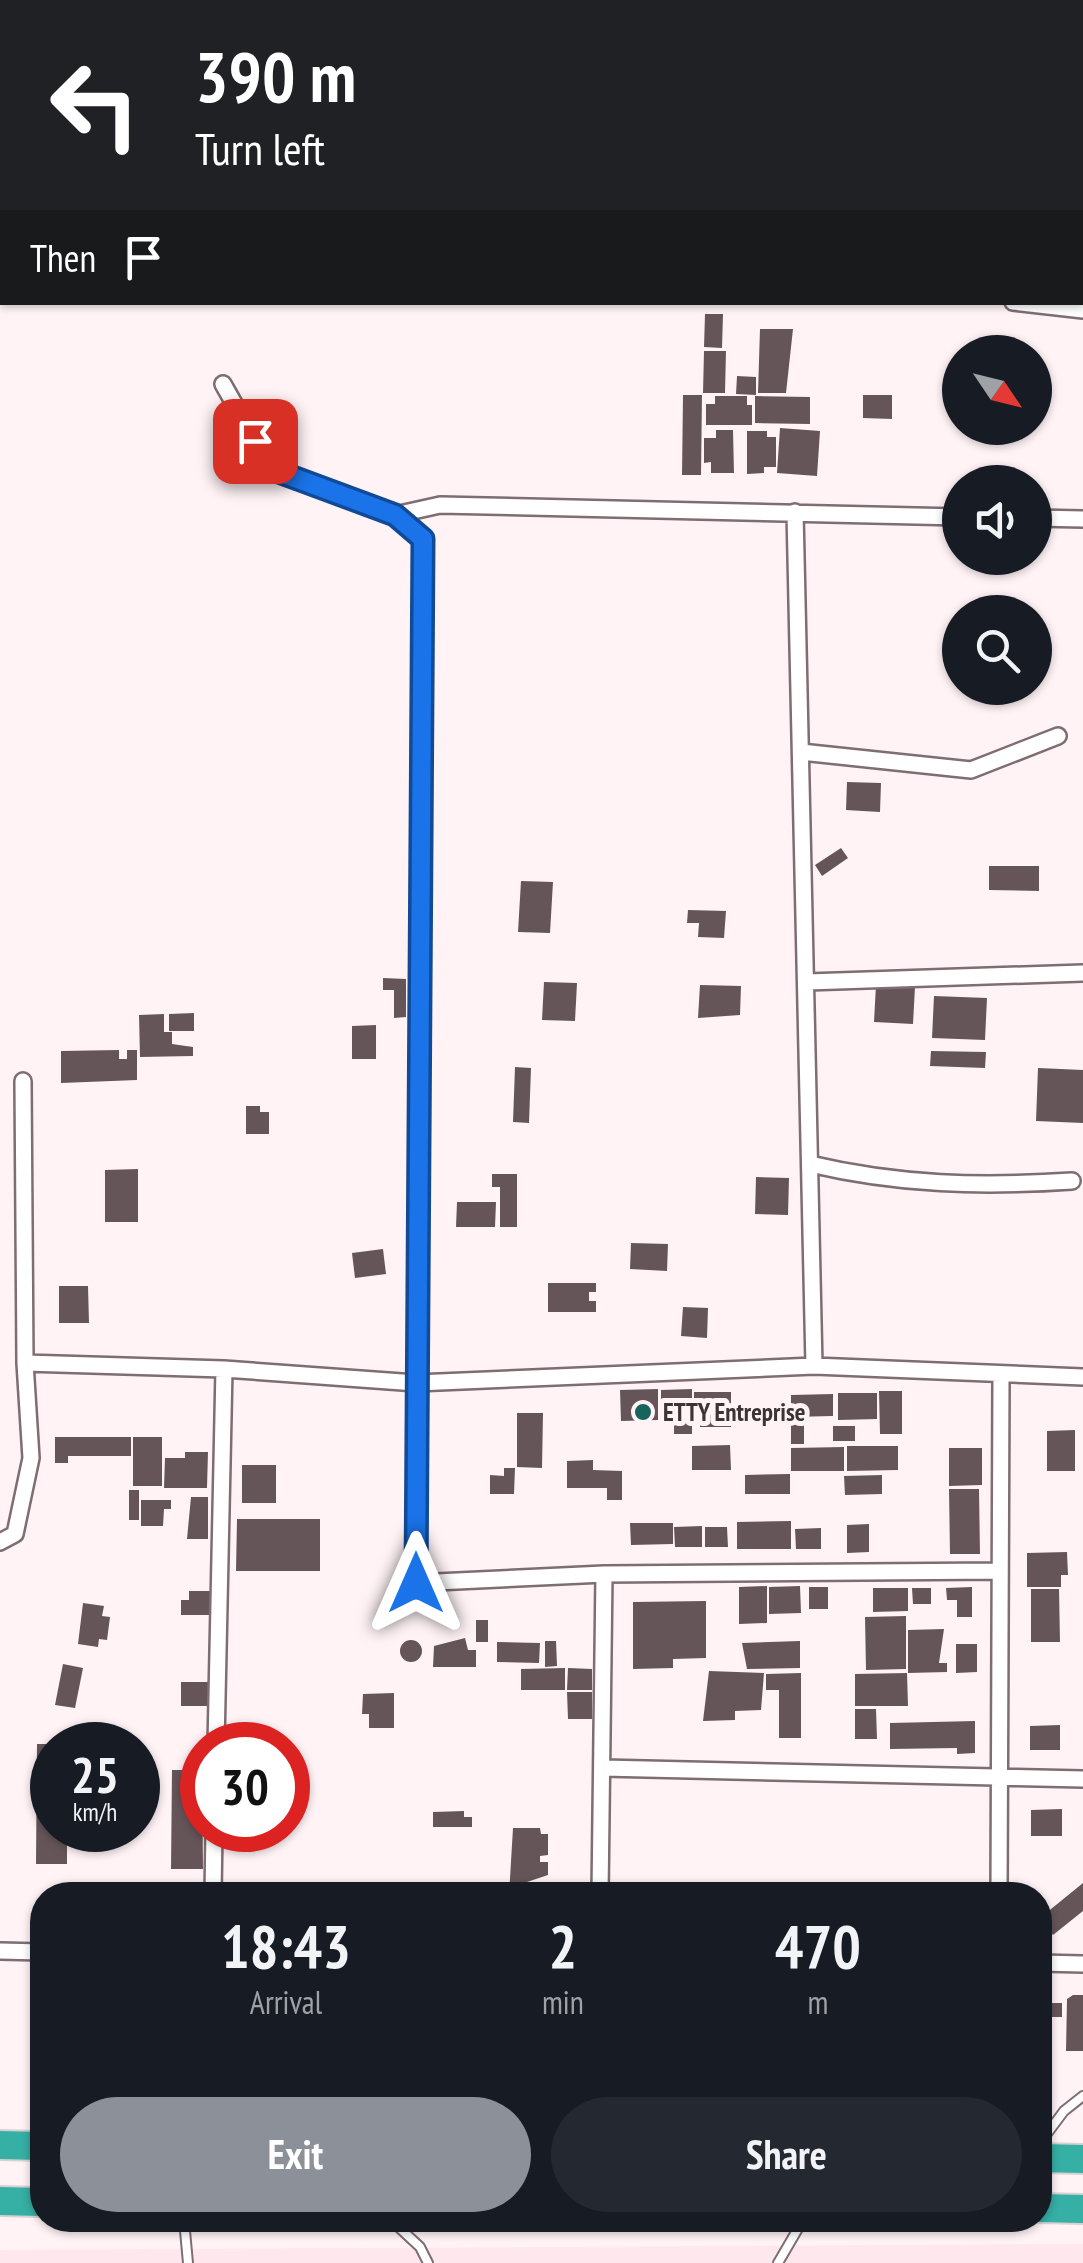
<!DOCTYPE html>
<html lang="en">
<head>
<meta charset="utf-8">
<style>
	:root { --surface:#171b24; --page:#242831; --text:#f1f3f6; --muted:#9ea1a6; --accent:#8c9099 }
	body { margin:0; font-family:"PT Sans Narrow",sans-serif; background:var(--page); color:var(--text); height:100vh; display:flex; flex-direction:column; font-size:38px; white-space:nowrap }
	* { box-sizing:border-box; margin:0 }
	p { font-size:32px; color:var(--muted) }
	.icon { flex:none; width:55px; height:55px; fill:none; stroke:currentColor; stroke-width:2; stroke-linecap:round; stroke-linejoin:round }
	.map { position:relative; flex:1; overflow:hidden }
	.drawer { position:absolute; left:30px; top:1882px; width:1022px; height:350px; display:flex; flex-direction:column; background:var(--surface); border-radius:40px; box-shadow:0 2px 8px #0004 }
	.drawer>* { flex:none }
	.banner { position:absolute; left:0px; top:0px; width:1085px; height:305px; box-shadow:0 2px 8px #0004; background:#202124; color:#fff; overflow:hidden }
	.needle { width:65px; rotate:125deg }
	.tools { position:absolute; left:942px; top:335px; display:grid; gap:20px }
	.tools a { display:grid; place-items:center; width:110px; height:110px; border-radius:50%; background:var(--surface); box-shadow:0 2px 8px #0004; font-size:50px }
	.speed { position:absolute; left:30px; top:1722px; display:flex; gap:20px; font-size:50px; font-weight:700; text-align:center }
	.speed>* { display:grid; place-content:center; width:130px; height:130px; border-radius:50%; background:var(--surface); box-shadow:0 2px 8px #0004; line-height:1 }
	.speed small { font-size:25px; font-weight:400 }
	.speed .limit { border:15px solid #d22; background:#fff; color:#111 }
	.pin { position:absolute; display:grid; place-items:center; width:85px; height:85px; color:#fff; margin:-42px; border-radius:20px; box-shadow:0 5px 15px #0006 }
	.me { position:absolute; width:110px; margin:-55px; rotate:0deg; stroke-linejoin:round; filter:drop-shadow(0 0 8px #0008) }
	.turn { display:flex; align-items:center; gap:35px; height:210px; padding:0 30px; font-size:45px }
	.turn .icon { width:130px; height:130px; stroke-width:2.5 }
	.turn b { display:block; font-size:70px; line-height:85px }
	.then { display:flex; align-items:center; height:95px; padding:0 30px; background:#0003; gap:20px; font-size:38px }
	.eta { display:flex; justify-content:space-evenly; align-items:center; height:170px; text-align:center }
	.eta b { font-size:60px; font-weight:800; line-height:70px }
	.action { display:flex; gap:20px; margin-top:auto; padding:20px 30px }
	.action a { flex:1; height:115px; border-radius:60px; background:var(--accent); color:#fff; font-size:40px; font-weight:800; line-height:115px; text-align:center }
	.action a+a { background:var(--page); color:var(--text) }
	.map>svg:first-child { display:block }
	.built { fill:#fee7ed }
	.building { fill:#655559 }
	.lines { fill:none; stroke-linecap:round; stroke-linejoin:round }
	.lane-casing { stroke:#7e6d72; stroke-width:12 }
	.street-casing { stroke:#7e6d72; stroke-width:20 }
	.highway-casing { stroke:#d4d2d3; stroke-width:32 }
	.lane { stroke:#fff; stroke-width:8 }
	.street { stroke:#fff; stroke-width:15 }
	.highway { stroke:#36afa5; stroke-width:28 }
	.route-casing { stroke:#114b97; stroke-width:25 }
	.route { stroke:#1a73e8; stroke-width:18 }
	.poi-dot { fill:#17645d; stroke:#fff3f6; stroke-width:4 }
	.labels { text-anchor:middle; stroke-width:10; stroke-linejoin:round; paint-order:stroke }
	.poi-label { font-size:25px; font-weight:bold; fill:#3b3436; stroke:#fff3f6; text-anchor:start }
</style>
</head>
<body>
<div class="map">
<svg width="1083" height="2263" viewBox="0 0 1083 2263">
	<rect width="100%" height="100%" fill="#fff3f6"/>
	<path class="built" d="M 1083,2244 L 1083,2263 L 0,2263 L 0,2250 Z"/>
	<path class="building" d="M 705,314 L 723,314 L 722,348 L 704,347 Z
		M 760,329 L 793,329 L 786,393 L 758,393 Z
		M 704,351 L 726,351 L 725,393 L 703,393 Z
		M 737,376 L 756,377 L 756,395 L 736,394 Z
		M 683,395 L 702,395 L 701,475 L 682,475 Z
		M 863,395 L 892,395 L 892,419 L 863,418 Z
		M 715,396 L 747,396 L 747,405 L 752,405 L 752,425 L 706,425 L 706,404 L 715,404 Z
		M 755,396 L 810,397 L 810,424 L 755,423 Z
		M 780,428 L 820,431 L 817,476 L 777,473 Z
		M 716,430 L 733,430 L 734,473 L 711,473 L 711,462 L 704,463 L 704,438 L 716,438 Z
		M 747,431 L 767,431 L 767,437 L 776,437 L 776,467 L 764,467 L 764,473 L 747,474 Z
		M 847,782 L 881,783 L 880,812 L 846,810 Z
		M 841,848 L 848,858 L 822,876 L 815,865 Z
		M 989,866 L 1039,866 L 1039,891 L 989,890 Z
		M 521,881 L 553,882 L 550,933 L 518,932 Z
		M 688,910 L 726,911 L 724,938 L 698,937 L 699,923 L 687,923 Z
		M 383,978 L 406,979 L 406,1017 L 394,1018 L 394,990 L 383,990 Z
		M 544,982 L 577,983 L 575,1021 L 542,1020 Z
		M 700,985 L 741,986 L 740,1015 L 698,1018 Z
		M 876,985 L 915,987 L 913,1024 L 874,1022 Z
		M 934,996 L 987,998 L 985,1040 L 932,1038 Z
		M 194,1013 L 194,1031 L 169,1031 L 169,1014 Z
		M 164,1014 L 164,1032 L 172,1032 L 172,1044 L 193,1047 L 193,1056 L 140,1057 L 139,1015 Z
		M 376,1025 L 376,1059 L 352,1059 L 352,1026 Z
		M 119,1050 L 119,1059 L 127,1059 L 127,1050 L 137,1050 L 137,1080 L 61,1083 L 61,1051 Z
		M 931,1051 L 986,1052 L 985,1068 L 930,1066 Z
		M 515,1067 L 531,1068 L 529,1123 L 513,1122 Z
		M 1038,1068 L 1083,1070 L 1083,1123 L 1036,1121 Z
		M 246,1106 L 260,1106 L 260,1112 L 269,1112 L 269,1134 L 246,1134 Z
		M 138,1169 L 138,1222 L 105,1222 L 105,1170 Z
		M 492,1174 L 517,1174 L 517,1227 L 500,1227 L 500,1187 L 492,1187 Z
		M 756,1177 L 789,1178 L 788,1215 L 755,1214 Z
		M 457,1202 L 496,1202 L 495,1227 L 456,1227 Z
		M 631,1243 L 668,1244 L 667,1271 L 630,1269 Z
		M 383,1249 L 386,1274 L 355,1278 L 352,1253 Z
		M 548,1283 L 596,1283 L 596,1292 L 589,1292 L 589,1301 L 596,1301 L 596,1312 L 548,1312 Z
		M 59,1286 L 88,1286 L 89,1323 L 59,1323 Z
		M 683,1307 L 708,1308 L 707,1338 L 681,1336 Z
		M 658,1389 L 658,1420 L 621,1421 L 620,1390 Z
		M 692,1389 L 692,1434 L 674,1434 L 674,1407 L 661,1407 L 661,1390 Z
		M 879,1391 L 902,1391 L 902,1434 L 880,1434 Z
		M 694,1392 L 731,1392 L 731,1427 L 700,1427 L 700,1418 L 694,1419 Z
		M 838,1393 L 877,1393 L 877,1419 L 838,1420 Z
		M 833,1394 L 833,1416 L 791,1417 L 791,1395 Z
		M 517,1413 L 543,1413 L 542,1468 L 517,1467 Z
		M 791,1423 L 804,1423 L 804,1444 L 791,1444 Z
		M 833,1426 L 855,1426 L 855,1441 L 833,1441 Z
		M 1075,1430 L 1075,1471 L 1047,1471 L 1047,1431 Z
		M 55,1437 L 131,1437 L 131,1456 L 68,1456 L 68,1463 L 55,1463 Z
		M 133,1437 L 162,1437 L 162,1486 L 133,1486 Z
		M 730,1445 L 731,1470 L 692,1470 L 692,1446 Z
		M 847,1446 L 898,1446 L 898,1470 L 847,1471 Z
		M 844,1447 L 844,1471 L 791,1471 L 791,1448 Z
		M 949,1448 L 982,1448 L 982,1485 L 949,1486 Z
		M 185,1452 L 208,1452 L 207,1488 L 164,1488 L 165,1458 L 185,1458 Z
		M 593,1460 L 593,1470 L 622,1471 L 622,1500 L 607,1500 L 607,1488 L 567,1488 L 567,1461 Z
		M 242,1465 L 276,1465 L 276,1503 L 242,1503 Z
		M 504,1468 L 515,1468 L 514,1494 L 490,1494 L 490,1475 L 504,1476 Z
		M 790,1474 L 790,1494 L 745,1494 L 745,1475 Z
		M 882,1475 L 882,1494 L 845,1495 L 844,1476 Z
		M 949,1489 L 979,1489 L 980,1554 L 950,1554 Z
		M 129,1490 L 139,1490 L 139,1520 L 129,1520 Z
		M 191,1497 L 208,1497 L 208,1539 L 187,1539 Z
		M 141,1500 L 171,1500 L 171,1509 L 164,1509 L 163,1526 L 141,1526 Z
		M 237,1519 L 320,1519 L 320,1571 L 236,1571 Z
		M 791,1521 L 791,1549 L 737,1549 L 737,1522 Z
		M 630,1523 L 673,1523 L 673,1544 L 631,1545 Z
		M 869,1524 L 869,1552 L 847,1553 L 847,1525 Z
		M 702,1526 L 702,1547 L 675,1547 L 674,1527 Z
		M 705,1527 L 727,1527 L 728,1547 L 705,1547 Z
		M 821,1528 L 821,1549 L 796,1549 L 795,1529 Z
		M 1067,1552 L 1068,1575 L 1061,1575 L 1061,1587 L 1027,1587 L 1027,1553 Z
		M 767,1586 L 767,1623 L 739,1624 L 739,1587 Z
		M 800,1586 L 801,1613 L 769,1614 L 769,1587 Z
		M 809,1587 L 828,1587 L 828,1609 L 809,1609 Z
		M 972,1587 L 972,1617 L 957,1617 L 957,1600 L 947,1600 L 946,1588 Z
		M 873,1588 L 908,1588 L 908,1611 L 873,1612 Z
		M 912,1588 L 931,1588 L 931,1604 L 913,1604 Z
		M 1031,1589 L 1059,1589 L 1060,1642 L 1031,1642 Z
		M 189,1591 L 211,1591 L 211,1615 L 181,1615 L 181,1600 L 189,1600 Z
		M 706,1601 L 706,1658 L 673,1659 L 673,1668 L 633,1669 L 633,1602 Z
		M 83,1603 L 104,1606 L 102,1616 L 110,1617 L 107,1640 L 99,1639 L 98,1647 L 78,1644 Z
		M 906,1616 L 906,1669 L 866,1670 L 865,1617 Z
		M 476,1620 L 488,1620 L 488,1642 L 476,1642 Z
		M 944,1629 L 939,1663 L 947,1663 L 947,1672 L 908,1673 L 908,1630 Z
		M 465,1638 L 468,1650 L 476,1650 L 476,1667 L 433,1667 L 434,1646 Z
		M400 1651a11 11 0 1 1 22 0a11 11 0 1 1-22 0Z
		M 545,1641 L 556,1641 L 557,1666 L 545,1667 Z
		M 800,1641 L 800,1668 L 747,1669 L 742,1643 Z
		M 497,1642 L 540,1643 L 539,1663 L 497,1662 Z
		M 956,1644 L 977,1644 L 977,1672 L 956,1673 Z
		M 63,1664 L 83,1668 L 75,1708 L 55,1705 Z
		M 565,1668 L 565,1690 L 521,1690 L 521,1669 Z
		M 568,1668 L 592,1669 L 592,1690 L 567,1690 Z
		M 709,1671 L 764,1673 L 761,1710 L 735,1711 L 735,1720 L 703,1721 Z
		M 801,1673 L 801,1738 L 779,1738 L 779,1690 L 766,1690 L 766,1674 Z
		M 907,1673 L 908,1706 L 855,1706 L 855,1674 Z
		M 181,1682 L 211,1682 L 211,1706 L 181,1706 Z
		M 567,1692 L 592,1692 L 592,1719 L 568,1719 Z
		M 394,1693 L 394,1728 L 369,1728 L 369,1714 L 362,1714 L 363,1694 Z
		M 855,1709 L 876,1709 L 877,1739 L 855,1739 Z
		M 975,1721 L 975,1753 L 957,1754 L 957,1748 L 890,1749 L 890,1723 Z
		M 1060,1725 L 1060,1750 L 1030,1750 L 1030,1726 Z
		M 37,1744 L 52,1744 L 52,1830 L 67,1830 L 67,1864 L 36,1864 Z
		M 172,1770 L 202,1770 L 203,1869 L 171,1869 Z
		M 1062,1809 L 1062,1836 L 1031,1836 L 1031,1810 Z
		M 464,1811 L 464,1817 L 472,1817 L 472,1827 L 433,1827 L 433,1812 Z
		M 513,1828 L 540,1828 L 541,1834 L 548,1834 L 548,1855 L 540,1856 L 540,1862 L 548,1862 L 548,1875 L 527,1882 L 527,1890 L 520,1891 L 520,1895 L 509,1895 Z
		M 1083,1883 L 1083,1911 L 1053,1935 L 1040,1918 Z
		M 463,1884 L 487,1884 L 487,1895 L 464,1895 Z
		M 575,1884 L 575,1895 L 529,1895 L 529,1885 L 555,1885 L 560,1890 L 560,1885 Z
		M 1073,1995 L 1083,1995 L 1083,2051 L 1066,2051 L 1067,1999 Z
		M 1040,2003 L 1062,2003 L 1062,2017 L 1040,2017 Z"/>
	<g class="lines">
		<defs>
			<path id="lane" d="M 1040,2143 L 1064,2111 L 1083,2096
				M 184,2220 L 188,2263
				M 391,2220 L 420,2247 L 428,2263
				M 778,2263 L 803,2220"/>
			<path id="street" d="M 832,0 L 832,2
				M 1027,0 L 1027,2
				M 1013,302 L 1083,310
				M 223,384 L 271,469 L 395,515 L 423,539 L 415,1583 L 604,1574 L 1000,1571
				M 795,512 L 814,1366
				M 395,515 L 440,505 L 960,517
				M 1035,518 L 1083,519
				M 801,752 L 971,770 L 1058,736
				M 807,982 L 1083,973
				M 810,1164 C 899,1185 981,1187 1072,1181
				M 25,1363 L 224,1369 L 416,1383 L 814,1366 L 1083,1377
				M 0,1542 L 15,1534 L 31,1458 L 25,1363 L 23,1081
				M 216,1745 L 224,1369
				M 603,1768 L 1083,1779
				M 213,1895 L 214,1830
				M 600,1895 L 604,1574
				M 999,1895 L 1001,1377
				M 0,1951 L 42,1952
				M 1040,1963 L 1083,1964"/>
			<path id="highway" d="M 0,2145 L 42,2146
				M 1040,2158 L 1083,2159
				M 0,2201 L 42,2202
				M 1040,2208 L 1083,2209"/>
		</defs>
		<use href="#lane" class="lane-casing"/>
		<use href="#street" class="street-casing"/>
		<use href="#highway" class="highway-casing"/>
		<use href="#lane" class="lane"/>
		<use href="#street" class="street"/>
		<use href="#highway" class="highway"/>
	</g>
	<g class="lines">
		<defs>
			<path id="route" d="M 255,441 L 271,469 L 395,515 L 423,539 L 416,1583"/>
		</defs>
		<use href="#route" class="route-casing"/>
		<use href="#route" class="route"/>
	</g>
	<circle class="poi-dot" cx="643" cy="1412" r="10"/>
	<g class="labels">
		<g class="poi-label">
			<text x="663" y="1421">ETTY Entreprise</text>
		</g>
	</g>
</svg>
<div class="tools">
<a><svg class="needle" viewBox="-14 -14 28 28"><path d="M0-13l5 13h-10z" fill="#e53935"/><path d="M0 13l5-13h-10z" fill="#9ea1a6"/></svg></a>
<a><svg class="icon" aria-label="sound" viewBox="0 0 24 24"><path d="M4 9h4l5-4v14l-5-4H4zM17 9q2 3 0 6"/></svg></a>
<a><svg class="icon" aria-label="search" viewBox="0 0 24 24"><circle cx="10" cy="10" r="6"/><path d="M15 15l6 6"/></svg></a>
</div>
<div class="speed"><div>25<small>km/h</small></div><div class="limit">30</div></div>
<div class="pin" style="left:255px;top:441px;background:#d93025"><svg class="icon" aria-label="arrive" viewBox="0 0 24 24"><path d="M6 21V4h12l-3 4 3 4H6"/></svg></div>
<svg class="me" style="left:416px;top:1583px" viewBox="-20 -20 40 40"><path d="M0-17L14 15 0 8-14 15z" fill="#1a73e8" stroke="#fff" stroke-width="4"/></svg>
<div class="banner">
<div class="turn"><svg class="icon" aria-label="left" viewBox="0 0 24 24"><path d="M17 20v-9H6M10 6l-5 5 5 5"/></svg><div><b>390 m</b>Turn left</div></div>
<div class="then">Then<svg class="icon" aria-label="arrive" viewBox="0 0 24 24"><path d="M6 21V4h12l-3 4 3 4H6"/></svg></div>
</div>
<section class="drawer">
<div class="eta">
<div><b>18:43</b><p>Arrival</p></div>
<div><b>2</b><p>min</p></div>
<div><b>470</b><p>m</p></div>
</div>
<div class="action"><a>Exit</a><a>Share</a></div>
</section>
</div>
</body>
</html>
